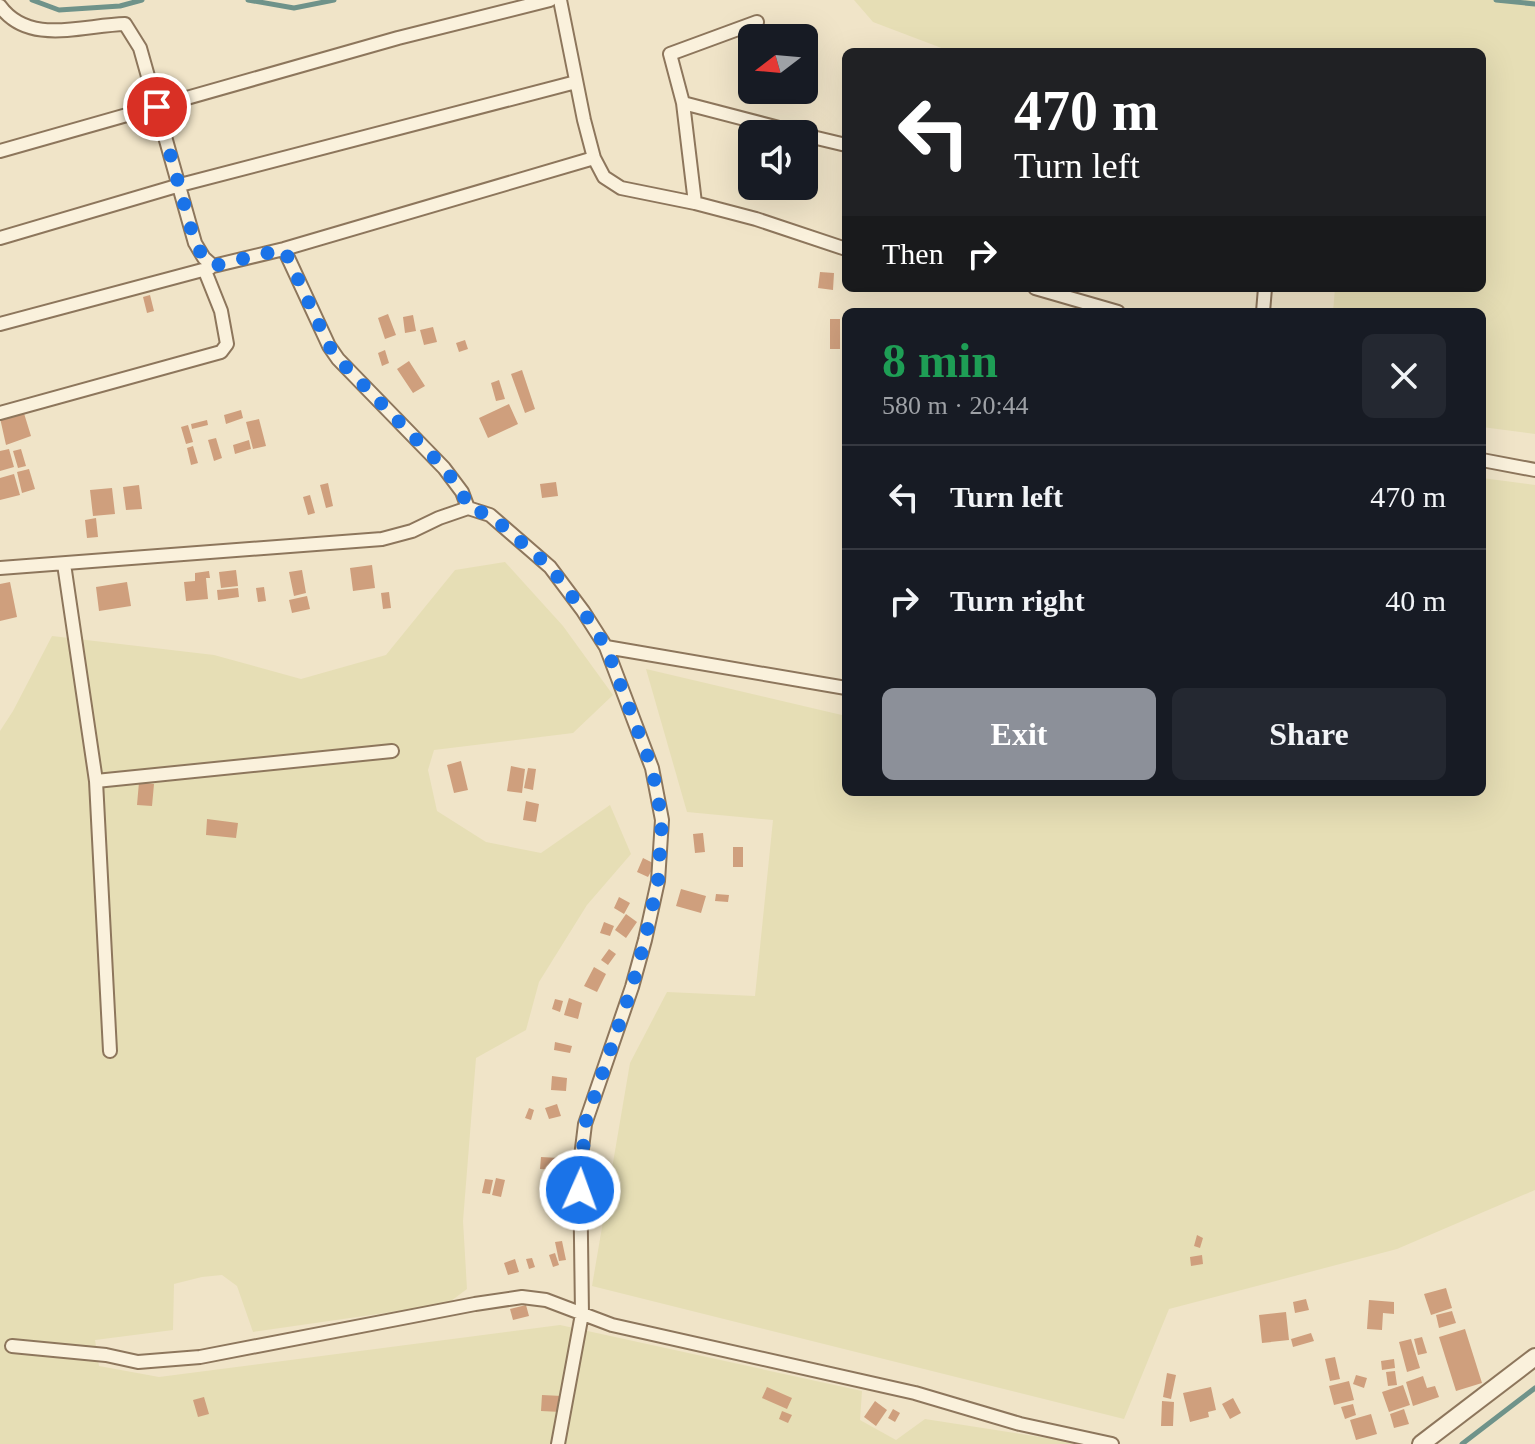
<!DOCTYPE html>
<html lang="en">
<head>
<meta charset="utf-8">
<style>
	:root { --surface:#171b24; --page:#242831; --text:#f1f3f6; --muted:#9ea1a6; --line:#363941; --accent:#8c9099 }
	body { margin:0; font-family:Georgia,serif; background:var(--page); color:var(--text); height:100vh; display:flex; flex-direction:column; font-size:30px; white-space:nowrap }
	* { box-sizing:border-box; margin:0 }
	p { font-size:26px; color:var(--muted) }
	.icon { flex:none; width:44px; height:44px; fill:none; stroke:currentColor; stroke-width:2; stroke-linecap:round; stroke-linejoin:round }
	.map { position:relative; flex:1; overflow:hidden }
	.side { position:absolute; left:842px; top:308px; width:644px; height:488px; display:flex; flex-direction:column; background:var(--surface); border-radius:12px; box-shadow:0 8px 32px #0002 }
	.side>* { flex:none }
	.banner { position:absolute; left:842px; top:48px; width:644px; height:244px; border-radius:12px; box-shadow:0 8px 32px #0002; background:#202124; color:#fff; overflow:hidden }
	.needle { width:52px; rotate:254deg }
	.fabs { position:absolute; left:738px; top:24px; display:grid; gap:16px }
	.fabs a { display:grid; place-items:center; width:80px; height:80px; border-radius:12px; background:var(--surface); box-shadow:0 8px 32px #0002; font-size:40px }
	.pin { position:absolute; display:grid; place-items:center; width:68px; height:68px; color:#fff; margin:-34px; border:4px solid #fff; border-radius:50%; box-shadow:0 2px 8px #0007 }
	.me { position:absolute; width:88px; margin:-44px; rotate:2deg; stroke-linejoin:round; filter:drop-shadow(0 0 6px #0008) }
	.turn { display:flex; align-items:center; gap:28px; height:168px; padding:0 40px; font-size:36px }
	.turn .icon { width:104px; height:104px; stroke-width:2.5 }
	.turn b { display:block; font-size:56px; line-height:68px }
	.then { display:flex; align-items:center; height:76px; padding:0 40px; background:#0003; gap:16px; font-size:30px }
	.round { display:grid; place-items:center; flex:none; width:84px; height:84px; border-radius:12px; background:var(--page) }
	.overview { display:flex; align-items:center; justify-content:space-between; height:136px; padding:0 40px }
	h1 { font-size:48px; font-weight:700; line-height:60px; color:#1e9e55 }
	.action { display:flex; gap:16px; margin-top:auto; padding:16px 40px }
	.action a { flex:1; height:92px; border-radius:12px; background:var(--accent); color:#fff; font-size:32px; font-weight:700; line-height:92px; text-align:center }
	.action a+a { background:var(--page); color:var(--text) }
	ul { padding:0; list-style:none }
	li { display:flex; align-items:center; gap:24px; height:104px; padding:0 40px; border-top:2px solid var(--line) }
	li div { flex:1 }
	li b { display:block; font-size:30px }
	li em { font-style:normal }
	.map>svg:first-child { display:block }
	.farmland { fill:#e6deb5 }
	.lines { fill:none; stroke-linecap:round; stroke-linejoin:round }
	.stream { stroke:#6f938a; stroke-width:5 }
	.building { fill:#cf9f7d }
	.minor-casing { stroke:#8d765c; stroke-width:16 }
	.tertiary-casing { stroke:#8d765c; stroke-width:20 }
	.minor { stroke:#faf1dc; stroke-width:12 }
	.tertiary { stroke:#faf1dc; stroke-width:16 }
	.route { stroke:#1a73e8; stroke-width:14; stroke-dasharray:0 25.2 }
</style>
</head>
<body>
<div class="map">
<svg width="1535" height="1444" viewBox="0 0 1535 1444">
	<rect width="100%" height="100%" fill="#f0e4c8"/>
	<path class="farmland" d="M 854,0 L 1535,0 L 1535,434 L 1482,427 L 1482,312 L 1333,312 L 1335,288 L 1482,288 L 1482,52 L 952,52 L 873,22 Z
		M 1482,478 L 1535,485 L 1535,1190 L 1397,1249 L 1169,1309 L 1124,1419 L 592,1286 L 630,1063 L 667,992 L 755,996 L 773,820 L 687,812 L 646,669 L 846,716 L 846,792 L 1482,792 Z
		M 505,562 L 563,626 L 613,695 L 573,733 L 434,750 L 428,770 L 437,811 L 486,842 L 541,853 L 610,805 L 631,854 L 587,905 L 539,982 L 526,1030 L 476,1058 L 463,1221 L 467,1289 L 451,1301 L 420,1308 L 253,1332 L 237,1286 L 222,1275 L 202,1277 L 174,1284 L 173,1330 L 95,1340 L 99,1366 L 159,1377 L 560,1325 L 862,1391 L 860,1420 L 896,1440 L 925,1419 L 1085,1444 L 0,1444 L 0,731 L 13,711 L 52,636 L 214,655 L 301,679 L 386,655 L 455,570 Z"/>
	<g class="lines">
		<path class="stream" d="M 32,0 L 59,10 L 120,6 L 142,0
			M 248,0 L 294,8 L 334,0
			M 1496,0 L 1535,4
			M 1462,1444 L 1535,1388"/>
	</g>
	<path class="building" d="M 820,272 L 834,273 L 833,290 L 818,288 Z
		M 150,295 L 154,311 L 147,313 L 143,297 Z
		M 388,314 L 396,335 L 385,339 L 378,318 Z
		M 413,315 L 416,331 L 405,333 L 403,317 Z
		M 830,319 L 840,319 L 840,349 L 830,349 Z
		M 433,327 L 437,342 L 424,345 L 420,330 Z
		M 465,340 L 468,349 L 459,352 L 456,343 Z
		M 385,350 L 389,363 L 382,366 L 378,353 Z
		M 409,361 L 425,386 L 413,393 L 397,369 Z
		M 522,370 L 535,409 L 525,413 L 511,374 Z
		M 499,380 L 505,399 L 496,401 L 491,383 Z
		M 509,404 L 518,424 L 488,438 L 479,418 Z
		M 23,410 L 31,436 L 6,445 L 0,418 Z
		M 241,410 L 243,418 L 226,424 L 224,415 Z
		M 259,419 L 266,446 L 253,449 L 246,422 Z
		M 207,420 L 208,425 L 192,429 L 191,424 Z
		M 188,425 L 193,442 L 186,444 L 181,427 Z
		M 216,438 L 222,458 L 214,461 L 208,440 Z
		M 249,440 L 251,449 L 235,454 L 233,445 Z
		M 193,446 L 198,463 L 191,465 L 187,448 Z
		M 9,449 L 14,467 L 0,471 L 0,451 Z
		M 21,449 L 26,466 L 18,468 L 13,451 Z
		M 29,469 L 35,489 L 22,493 L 17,472 Z
		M 14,474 L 20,495 L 0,500 L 0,478 Z
		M 556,482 L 558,496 L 542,498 L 540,484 Z
		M 328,483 L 333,506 L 326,508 L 320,485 Z
		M 139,485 L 142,509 L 126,510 L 123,487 Z
		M 112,488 L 115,514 L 93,516 L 90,490 Z
		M 310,495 L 315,513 L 308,515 L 303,497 Z
		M 96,518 L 98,537 L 87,538 L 85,520 Z
		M 372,565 L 375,588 L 353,591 L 350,568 Z
		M 236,570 L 238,586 L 221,588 L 219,572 Z
		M 302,570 L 306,593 L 294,596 L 289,572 Z
		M 209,571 L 210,578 L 206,578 L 208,599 L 186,601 L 184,582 L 195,581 L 195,573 Z
		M 10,582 L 17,617 L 0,621 L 0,584 Z
		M 127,582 L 131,606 L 99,611 L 96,587 Z
		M 264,587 L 266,601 L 258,602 L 256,588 Z
		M 238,588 L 239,597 L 218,600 L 217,590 Z
		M 389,592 L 391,608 L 383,609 L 381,593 Z
		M 307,596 L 310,609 L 292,613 L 289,600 Z
		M 461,761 L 468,790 L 454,793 L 447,765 Z
		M 511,766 L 525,769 L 522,793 L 507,791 Z
		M 528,768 L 536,769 L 533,790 L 524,788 Z
		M 139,782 L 154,784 L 152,806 L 137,805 Z
		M 526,801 L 539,804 L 536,822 L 523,820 Z
		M 207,819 L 238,823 L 236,838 L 206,835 Z
		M 703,833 L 705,852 L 695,853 L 693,834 Z
		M 733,847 L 743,847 L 743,867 L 733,867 Z
		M 643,858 L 655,864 L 648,877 L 637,872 Z
		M 681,889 L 706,896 L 701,913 L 676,906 Z
		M 716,894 L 729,895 L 728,902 L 715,901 Z
		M 619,897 L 630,903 L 624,914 L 614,908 Z
		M 626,914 L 637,922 L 626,938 L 615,930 Z
		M 604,922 L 614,926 L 610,936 L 600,933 Z
		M 609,949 L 616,954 L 608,965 L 601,960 Z
		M 594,967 L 606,974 L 597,992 L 584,986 Z
		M 569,998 L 582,1003 L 578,1019 L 564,1015 Z
		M 555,999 L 563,1001 L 560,1012 L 552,1009 Z
		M 555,1042 L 572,1046 L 570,1053 L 554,1050 Z
		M 552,1076 L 567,1078 L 566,1091 L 551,1090 Z
		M 557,1104 L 561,1116 L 549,1119 L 545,1108 Z
		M 529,1108 L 534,1110 L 531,1120 L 525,1118 Z
		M 541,1157 L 559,1158 L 558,1170 L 540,1169 Z
		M 496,1178 L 505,1180 L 501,1197 L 492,1195 Z
		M 485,1179 L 493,1180 L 490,1194 L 482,1193 Z
		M 1197,1235 L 1203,1238 L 1200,1248 L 1194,1246 Z
		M 562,1241 L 566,1260 L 559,1261 L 555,1242 Z
		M 555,1253 L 559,1265 L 553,1267 L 549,1255 Z
		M 1202,1255 L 1203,1264 L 1191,1266 L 1190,1257 Z
		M 532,1258 L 535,1267 L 529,1269 L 526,1259 Z
		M 515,1259 L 519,1272 L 508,1275 L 504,1263 Z
		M 1446,1288 L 1452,1308 L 1431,1315 L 1424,1294 Z
		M 1306,1299 L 1309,1310 L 1295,1313 L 1293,1302 Z
		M 1369,1300 L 1394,1302 L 1394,1314 L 1383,1313 L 1382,1330 L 1367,1329 Z
		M 526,1305 L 529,1316 L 513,1320 L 510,1309 Z
		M 1452,1311 L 1456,1323 L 1439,1328 L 1436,1315 Z
		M 1286,1312 L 1289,1340 L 1262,1343 L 1259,1315 Z
		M 1465,1329 L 1482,1383 L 1456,1391 L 1439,1337 Z
		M 1311,1333 L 1314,1341 L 1293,1347 L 1291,1339 Z
		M 1422,1337 L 1427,1353 L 1418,1355 L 1414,1339 Z
		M 1411,1339 L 1420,1368 L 1407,1372 L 1399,1342 Z
		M 1335,1357 L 1340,1379 L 1330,1381 L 1325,1359 Z
		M 1394,1359 L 1395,1368 L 1382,1370 L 1381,1361 Z
		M 1395,1371 L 1397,1385 L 1388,1386 L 1386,1372 Z
		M 1167,1373 L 1176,1375 L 1171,1399 L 1163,1397 Z
		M 1356,1375 L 1367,1378 L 1364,1388 L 1353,1384 Z
		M 1423,1376 L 1427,1388 L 1435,1386 L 1439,1397 L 1413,1406 L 1406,1382 Z
		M 1349,1381 L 1354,1400 L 1334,1405 L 1329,1386 Z
		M 1403,1385 L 1410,1405 L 1389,1412 L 1382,1392 Z
		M 767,1387 L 792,1398 L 787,1409 L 762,1398 Z
		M 1211,1387 L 1216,1410 L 1208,1412 L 1209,1417 L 1190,1422 L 1183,1393 Z
		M 542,1395 L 562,1396 L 561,1412 L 541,1411 Z
		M 204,1397 L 209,1414 L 198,1417 L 193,1400 Z
		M 1233,1398 L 1241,1413 L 1230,1419 L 1222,1404 Z
		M 875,1401 L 887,1410 L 876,1426 L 864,1417 Z
		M 1162,1401 L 1174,1402 L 1173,1426 L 1161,1426 Z
		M 1353,1404 L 1356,1415 L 1345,1419 L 1341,1407 Z
		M 893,1409 L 900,1413 L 895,1422 L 888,1418 Z
		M 1404,1409 L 1409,1424 L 1394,1428 L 1390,1414 Z
		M 782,1411 L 792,1415 L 788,1423 L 779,1419 Z
		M 1371,1414 L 1377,1434 L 1356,1440 L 1350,1420 Z"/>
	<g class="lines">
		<defs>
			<path id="minor" d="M 560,0 L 584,120 L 594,158 L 604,177 L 621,188 L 695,203 L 756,219 L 846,249
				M 0,6 C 29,46 83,25 125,24 L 140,48 L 195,243 L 204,258 L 213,266 L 284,249 L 594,158
				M 757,22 L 670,54 L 683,103 L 802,134
				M 683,103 L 695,203
				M 804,135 L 846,145
				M 0,151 L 398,38 L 550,0
				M 0,238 L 180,185 L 576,82
				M 284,249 L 329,346 L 338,359 L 444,468 L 462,492 L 468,508
				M 1035,288 L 1118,312
				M 1263,312 L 1265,288
				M 0,324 L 210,268
				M 0,413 L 221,352 L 227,344 L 221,311 L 205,271
				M 1482,460 L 1535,470
				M 64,564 L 96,781 L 110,1051
				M 0,568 L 382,539 L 412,531 L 439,518 L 468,508 L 490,515 L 550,567 L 583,611 L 606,647 L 652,768 L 662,820 L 658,881 L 645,940 L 632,987 L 585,1124 L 580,1165 L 582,1314 L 558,1444
				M 606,647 L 846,688
				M 96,781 L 392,751
				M 12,1346 L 106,1355 L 138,1362 L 200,1357 L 475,1304 L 522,1297 L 546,1300 L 612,1325 L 915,1393 L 1020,1424 L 1112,1444"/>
			<path id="tertiary" d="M 1421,1444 L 1535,1357"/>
		</defs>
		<use href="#minor" class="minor-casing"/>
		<use href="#tertiary" class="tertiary-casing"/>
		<use href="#minor" class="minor"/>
		<use href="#tertiary" class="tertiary"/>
	</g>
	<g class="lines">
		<path class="route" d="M 157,107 L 195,243 L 204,258 L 213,266 L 284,249 L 329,346 L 338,359 L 444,468 L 462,492 L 468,508 L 490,515 L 550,567 L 583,611 L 606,647 L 652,768 L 662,820 L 658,881 L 645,940 L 632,987 L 585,1124 L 580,1190"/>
	</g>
</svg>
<div class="fabs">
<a><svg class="needle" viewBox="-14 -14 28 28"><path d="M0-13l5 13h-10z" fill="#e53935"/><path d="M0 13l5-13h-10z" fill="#9ea1a6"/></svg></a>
<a><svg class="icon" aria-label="sound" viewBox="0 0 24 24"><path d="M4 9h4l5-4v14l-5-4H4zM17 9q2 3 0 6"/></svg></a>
</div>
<div class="pin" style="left:157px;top:107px;background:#d93025"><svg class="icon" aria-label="arrive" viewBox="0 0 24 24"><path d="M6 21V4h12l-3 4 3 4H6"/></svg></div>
<svg class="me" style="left:580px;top:1190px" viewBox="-20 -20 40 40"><circle r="17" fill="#1a73e8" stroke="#fff" stroke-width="3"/><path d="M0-11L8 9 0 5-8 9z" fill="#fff"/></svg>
<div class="banner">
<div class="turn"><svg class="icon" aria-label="left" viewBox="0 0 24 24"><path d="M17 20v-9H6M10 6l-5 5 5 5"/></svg><div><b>470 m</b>Turn left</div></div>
<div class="then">Then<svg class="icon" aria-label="right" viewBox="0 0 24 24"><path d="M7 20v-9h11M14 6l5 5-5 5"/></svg></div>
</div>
<section class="side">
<div class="overview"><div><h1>8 min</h1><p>580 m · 20:44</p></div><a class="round"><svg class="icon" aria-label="close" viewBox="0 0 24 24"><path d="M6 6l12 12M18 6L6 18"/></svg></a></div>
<ul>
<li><svg class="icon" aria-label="left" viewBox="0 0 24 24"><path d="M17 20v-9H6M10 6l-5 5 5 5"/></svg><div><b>Turn left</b></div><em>470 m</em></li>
<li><svg class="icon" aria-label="right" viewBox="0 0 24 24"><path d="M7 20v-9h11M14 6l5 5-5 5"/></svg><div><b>Turn right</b></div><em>40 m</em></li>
</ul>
<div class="action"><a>Exit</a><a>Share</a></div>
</section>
</div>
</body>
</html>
